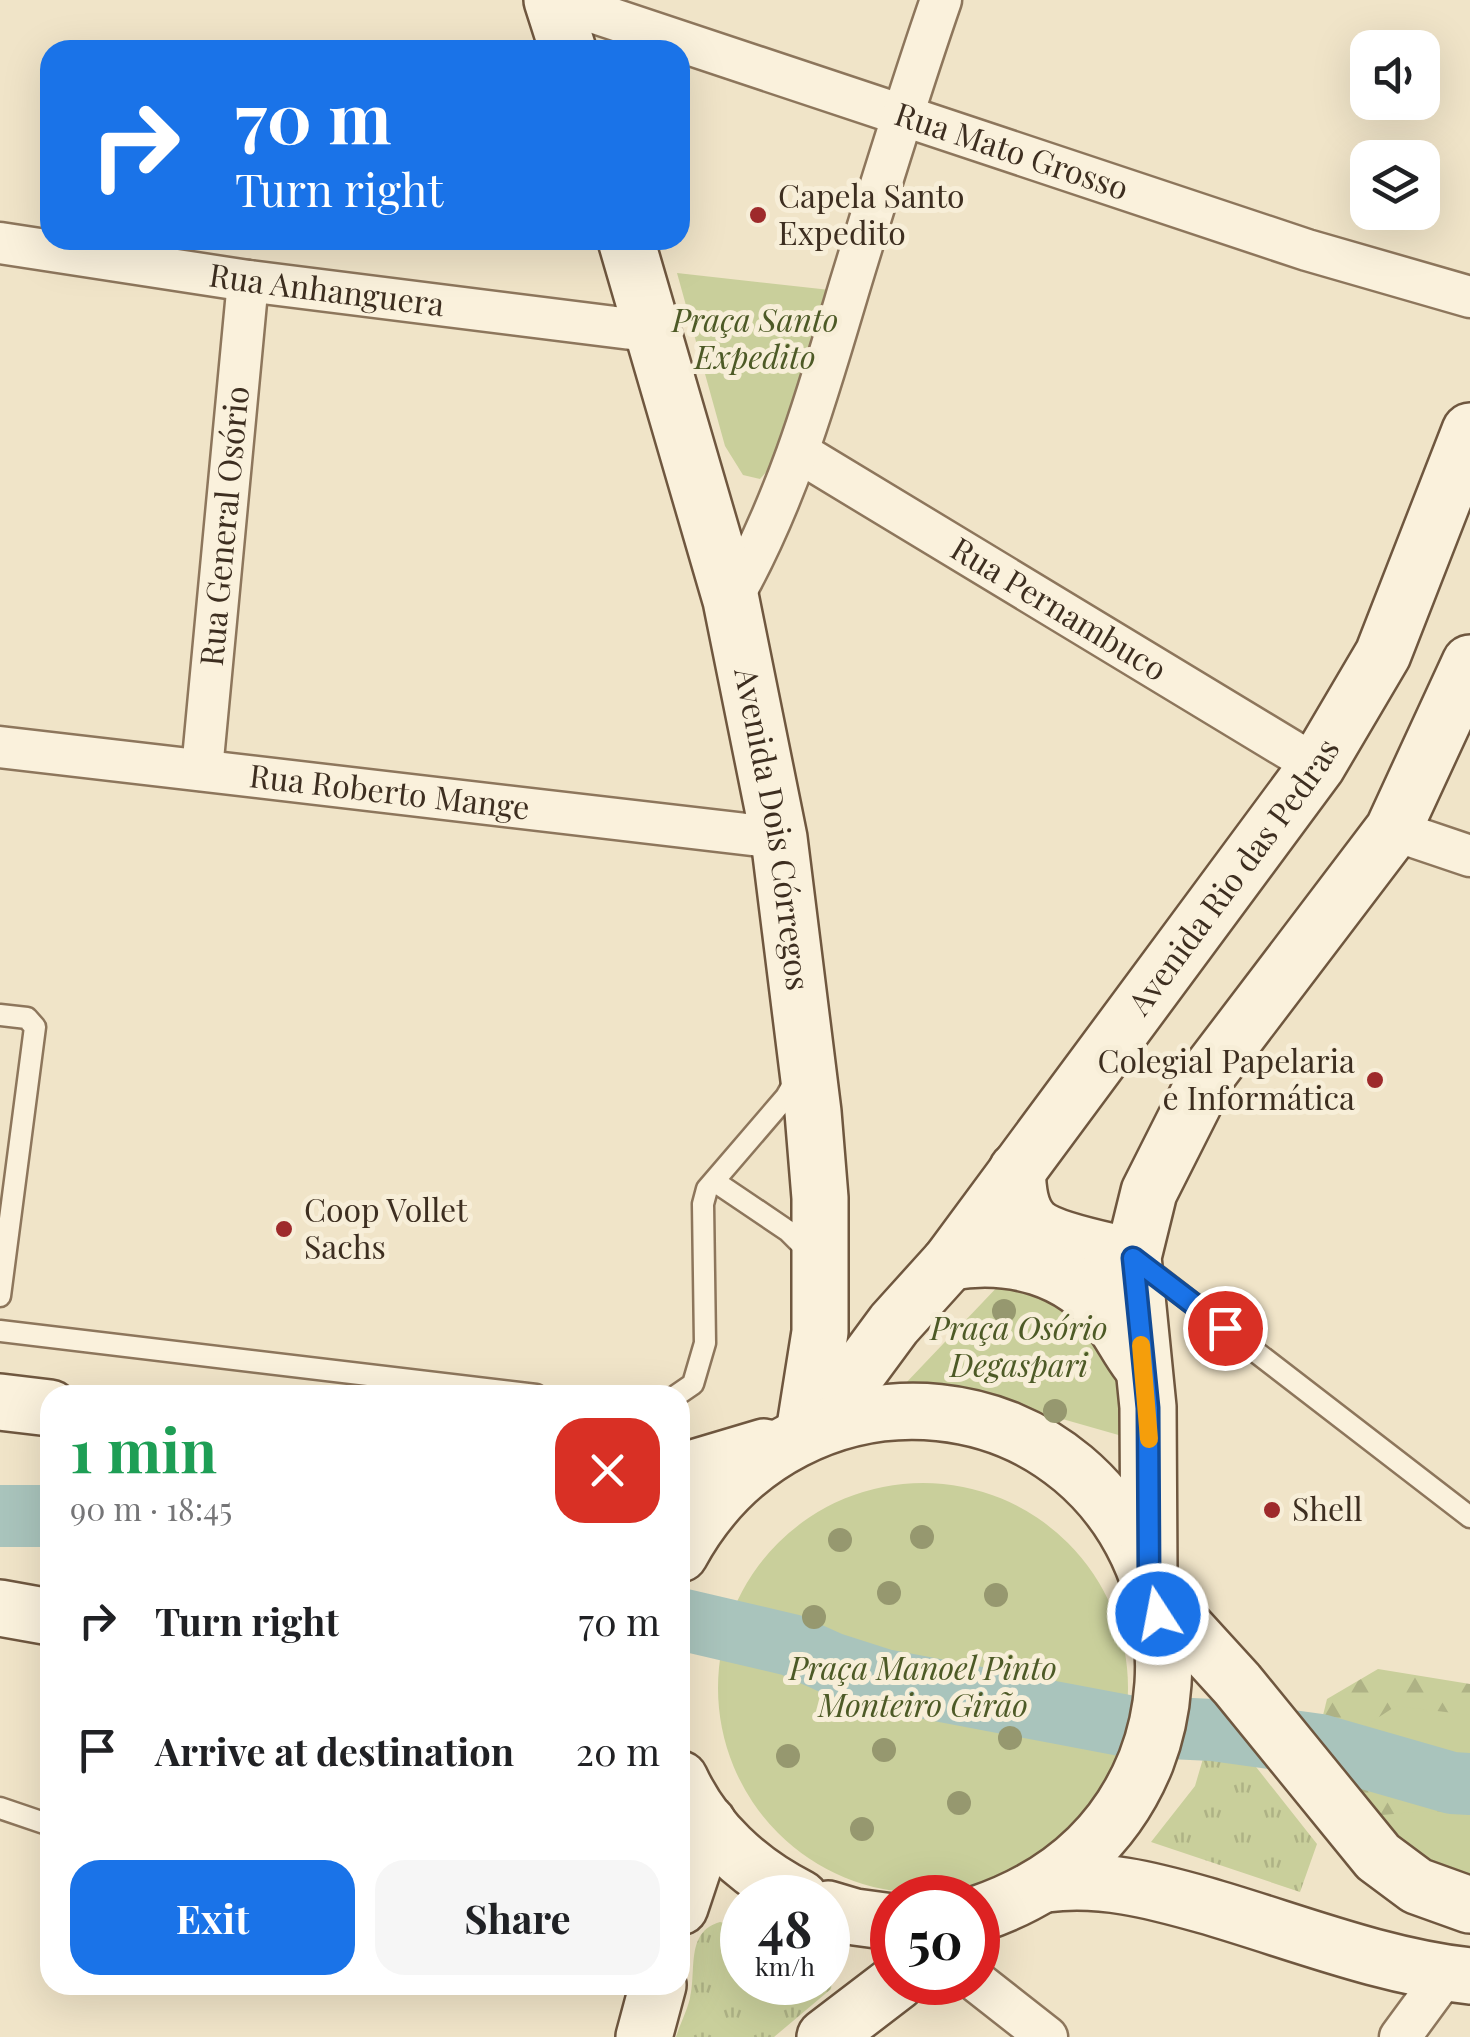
<!DOCTYPE html>
<html lang="en">
<head>
<meta charset="utf-8">
<style>
	:root { --surface:#fff; --page:#f6f6f6; --text:#202124; --muted:#757577; --accent:#1a73e8 }
	body { margin:0; font-family:"Playfair Display",serif; background:var(--page); color:var(--text); height:100vh; display:flex; flex-direction:column; font-size:38px; white-space:nowrap }
	* { box-sizing:border-box; margin:0 }
	p { font-size:32px; color:var(--muted) }
	.icon { flex:none; width:55px; height:55px; fill:none; stroke:currentColor; stroke-width:2; stroke-linecap:round; stroke-linejoin:round }
	.map { position:relative; flex:1; overflow:hidden }
	.side { position:absolute; left:40px; top:1385px; width:650px; height:610px; display:flex; flex-direction:column; background:var(--surface); border-radius:30px; box-shadow:0 10px 40px #0002 }
	.side>* { flex:none }
	.banner { position:absolute; left:40px; top:40px; width:650px; height:210px; border-radius:30px; box-shadow:0 10px 40px #0002; background:#1a73e8; color:#fff; overflow:hidden }
	.tools { position:absolute; left:1350px; top:30px; display:grid; gap:20px }
	.tools a { display:grid; place-items:center; width:90px; height:90px; border-radius:20px; background:var(--surface); box-shadow:0 10px 40px #0002; font-size:50px }
	.speed { position:absolute; left:720px; top:1875px; display:flex; gap:20px; font-size:50px; font-weight:700; text-align:center }
	.speed>* { display:grid; place-content:center; width:130px; height:130px; border-radius:50%; background:var(--surface); box-shadow:0 10px 40px #0002; line-height:1 }
	.speed small { font-size:25px; font-weight:400 }
	.speed .limit { border:15px solid #d22; background:#fff; color:#111 }
	.pin { position:absolute; display:grid; place-items:center; width:85px; height:85px; color:#fff; margin:-42px; border:5px solid #fff; border-radius:50%; box-shadow:0 2px 10px #0007 }
	.me { position:absolute; width:110px; margin:-55px; rotate:349deg; stroke-linejoin:round; filter:drop-shadow(0 0 8px #0008) }
	.turn { display:flex; align-items:center; gap:35px; height:210px; padding:0 30px; font-size:45px }
	.turn .icon { width:130px; height:130px; stroke-width:2.5 }
	.turn b { display:block; font-size:70px; line-height:85px }
	.round { display:grid; place-items:center; flex:none; width:105px; height:105px; border-radius:30px; background:var(--page) }
	.head { display:flex; align-items:center; justify-content:space-between; height:170px; padding:0 30px }
	h1 { font-size:60px; font-weight:700; line-height:75px; color:#1e9e55 }
	.primary-button { display:flex; gap:20px; margin-top:auto; padding:20px 30px }
	.primary-button a { flex:1; height:115px; border-radius:30px; background:var(--accent); color:#fff; font-size:40px; font-weight:700; line-height:115px; text-align:center }
	.primary-button a+a { background:var(--page); color:var(--text) }
	ul { padding:0; list-style:none }
	li { display:flex; align-items:center; gap:30px; height:130px; padding:0 30px }
	li div { flex:1 }
	li b { display:block; font-size:38px }
	li em { font-style:normal }
	.map>svg:first-child { display:block }
	.grass { fill:url(#grass-tufts) }
	.forest { fill:url(#forest-firs) }
	.green { fill:#c9cf9b }
	.lines { fill:none; stroke-linecap:round; stroke-linejoin:round }
	.river { stroke:#a9c4bc; stroke-width:62 }
	.lane-casing { stroke:#8d765c; stroke-width:25 }
	.street-casing { stroke:#8d765c; stroke-width:45 }
	.secondary-casing { stroke:#6f573f; stroke-width:60 }
	.lane { stroke:#faf1dc; stroke-width:20 }
	.street { stroke:#faf1dc; stroke-width:40 }
	.secondary { stroke:#faf1dc; stroke-width:55 }
	.tree { fill:#96986f }
	.route-casing { stroke:#114b97; stroke-width:25 }
	.route { stroke:#1a73e8; stroke-width:18 }
	.slow { stroke:#f59e0b; stroke-width:18 }
	.poi-dot { fill:#9e2a2b; stroke:#f7eed8; stroke-width:4 }
	.labels { text-anchor:middle; stroke-width:10; stroke-linejoin:round; paint-order:stroke }
	.street-label { font-size:32px; fill:#3d2e20; stroke:#f7eed8 }
	.poi-label { font-size:32px; fill:#3d2e20; stroke:#f7eed8; text-anchor:start }
	.park-label { font-size:32px; font-style:italic; fill:#4d5a26; stroke:#f7eed8 }
</style>
</head>
<body>
<div class="map">
<svg width="1470" height="2037" viewBox="0 0 1470 2037">
	<defs>
		<pattern id="grass-tufts" width="24" height="20" patternUnits="userSpaceOnUse" patternTransform="scale(2.5)"><rect width="24" height="20" fill="#c9cf9b"/><path d="M3 7l-1-3M5 7V3M7 7l1-3M15 17l-1-3M17 17v-4M19 17l1-3" fill="none" stroke="#aeb285"/></pattern>
		<pattern id="forest-firs" width="22" height="20" patternUnits="userSpaceOnUse" patternTransform="scale(2.5)"><rect width="22" height="20" fill="#c9cf9b"/><path d="M5 1l3.5 6h-7zM16 11l3.5 6h-7z" fill="#aeb285"/></pattern>
	</defs>
	<rect width="100%" height="100%" fill="#f0e4c8"/>
	<path class="grass" d="M 1207,1745 L 1245,1753 L 1317,1844 L 1300,1892 L 1151,1842 L 1195,1786 Z
		M 720,1922 L 732,1925 L 742,1935 L 742,1982 L 828,1982 L 828,1970 L 833,1976 L 831,1989 L 774,2037 L 676,2037 C 680,2024 687,2011 690,1998 C 697,1970 685,1932 720,1922 Z"/>
	<path class="forest" d="M 1378,1669 L 1470,1684 L 1470,1857 L 1416,1840 L 1344,1799 L 1314,1752 L 1327,1699 Z"/>
	<path class="green" d="M 677,273 L 830,290 L 775,462 L 760,479 L 743,475 L 725,446 Z
		M 1002,1282 L 1065,1304 L 1115,1377 L 1129,1438 L 1003,1402 L 904,1385 Z
		M718 1688a205 205 0 1 1 410 0a205 205 0 1 1-410 0Z
		M 1396,1706 L 1470,1715 L 1470,1769 C 1436,1767 1404,1754 1370,1748 L 1362,1728 Z
		M 1424,1811 L 1470,1812 L 1470,1898 L 1372,1816 Z"/>
	<g class="lines">
		<path class="river" d="M 0,1516 L 50,1516
			M 680,1619 L 791,1645 L 831,1663 L 884,1680 L 1127,1726 L 1213,1730 L 1320,1745 L 1452,1783 L 1470,1784"/>
		<defs>
			<path id="lane" d="M 0,1015 L 27,1018 L 35,1027 L 0,1296
				M 714,1181 L 788,1231 L 812,1255
				M 1143,1265 L 1470,1517
				M 0,1331 L 536,1395
				M 677,1395 L 693,1384 L 705,1343 L 703,1204 L 707,1189 L 786,1097 L 796,1079
				M 0,1808 L 50,1825"/>
			<g id="street">
				<path id="s1" d="M 556,0 L 1307,250 L 1470,297"/>
				<path id="s2" d="M 0,243 L 248,281 L 655,332"/>
				<path id="s3" d="M 800,453 L 1317,766"/>
				<path d="M 731,600 C 788,499 817,396 850,285 C 879,190 908,95 941,0"/>
				<path id="s4" d="M 0,747 L 779,838"/>
				<path id="s5" d="M 202,770 L 248,281"/>
				<path d="M 1393,830 L 1470,856"/>
				<path d="M 977,1982 L 1047,2037"/>
				<path d="M 1400,2037 L 1447,1973"/>
			</g>
			<g id="secondary">
				<path d="M 552,0 L 568,50"/>
				<path id="s6" d="M 626,240 L 731,600 L 779,838 L 813,1112 L 820,1198 L 820,1332 L 804,1433"/>
				<path d="M 1017,1170 C 1018,1188 1019,1210 1033,1224 C 1051,1241 1108,1250 1133,1257"/>
				<path d="M 950,1262 C 1010,1252 1072,1267 1110,1318 C 1121,1333 1129,1350 1140,1364"/>
				<path d="M 0,1402 L 50,1408"/>
				<path id="s7" d="M 818,1427 L 894,1324 L 950,1262 L 1317,766 L 1383,654 L 1470,431"/>
				<path d="M 680,1472 L 764,1447"/>
				<path d="M 680,1554 C 795,1343 1097,1371 1156,1605 C 1169,1656 1165,1712 1146,1761 C 1115,1838 1055,1888 978,1914"/>
				<path d="M 1149,1573 L 1148,1407 L 1133,1257 L 1149,1192 L 1210,1071 L 1393,830 L 1470,663"/>
				<path d="M 1153,1592 L 1237,1684 L 1378,1857 L 1417,1886 L 1470,1905"/>
				<path d="M 0,1608 L 50,1617"/>
				<path d="M 680,1779 C 704,1831 748,1872 800,1898"/>
				<path d="M 1046,1884 C 1101,1877 1151,1890 1204,1905 C 1291,1930 1379,1966 1470,1976"/>
				<path d="M 680,1907 L 708,1823"/>
				<path d="M 828,1909 L 855,1917 L 892,1922"/>
				<path d="M 644,2037 L 658,1985"/>
				<path d="M 825,2037 L 897,1982"/>
			</g>
		</defs>
		<use href="#lane" class="lane-casing"/>
		<use href="#street" class="street-casing"/>
		<use href="#secondary" class="secondary-casing"/>
		<use href="#lane" class="lane"/>
		<use href="#street" class="street"/>
		<use href="#secondary" class="secondary"/>
	</g>
	<g class="tree">
		<circle cx="1004" cy="1311" r="12"/>
		<circle cx="1055" cy="1411" r="12"/>
		<circle cx="922" cy="1537" r="12"/>
		<circle cx="840" cy="1540" r="12"/>
		<circle cx="889" cy="1593" r="12"/>
		<circle cx="996" cy="1595" r="12"/>
		<circle cx="814" cy="1617" r="12"/>
		<circle cx="1010" cy="1738" r="12"/>
		<circle cx="884" cy="1750" r="12"/>
		<circle cx="788" cy="1756" r="12"/>
		<circle cx="959" cy="1803" r="12"/>
		<circle cx="862" cy="1829" r="12"/>
	</g>
	<g class="lines">
		<defs>
			<path id="route" d="M 1158,1614 L 1149,1581 L 1148,1408 L 1133,1258 L 1225,1328"/>
		</defs>
		<use href="#route" class="route-casing"/>
		<use href="#route" class="route"/>
		<path class="slow" d="M 1141,1345 L 1149,1439"/>
	</g>
	<g class="poi-dot">
		<circle cx="758" cy="215" r="10"/>
		<circle cx="1375" cy="1080" r="10"/>
		<circle cx="284" cy="1229" r="10"/>
		<circle cx="1272" cy="1510" r="10"/>
	</g>
	<g class="labels">
		<g class="street-label">
			<text dy="11" stroke="none"><textPath href="#s1" startOffset="480">Rua Mato Grosso</textPath></text>
			<text dy="11" stroke="none"><textPath href="#s2" startOffset="330">Rua Anhanguera</textPath></text>
			<text dy="11" stroke="none"><textPath href="#s5" startOffset="245">Rua General Osório</textPath></text>
			<text dy="11" stroke="none"><textPath href="#s3" startOffset="302">Rua Pernambuco</textPath></text>
			<text dy="11" stroke="none"><textPath href="#s4" startOffset="392">Rua Roberto Mange</textPath></text>
			<text dy="11" stroke="none"><textPath href="#s6" startOffset="608">Avenida Dois Córregos</textPath></text>
			<text dy="11" stroke="none"><textPath href="#s7" startOffset="690">Avenida Rio das Pedras</textPath></text>
		</g>
		<g class="poi-label">
			<text x="778" y="208">Capela Santo<tspan x="778" dy="37">Expedito</tspan></text>
			<text x="1355" y="1073" text-anchor="end">Colegial Papelaria<tspan x="1355" dy="37">e Informática</tspan></text>
			<text x="304" y="1222">Coop Vollet<tspan x="304" dy="37">Sachs</tspan></text>
			<text x="1292" y="1521">Shell</text>
		</g>
		<g class="park-label">
			<text x="755" y="332">Praça Santo<tspan x="755" dy="37">Expedito</tspan></text>
			<text x="1019" y="1340">Praça Osório<tspan x="1019" dy="37">Degaspari</tspan></text>
			<text x="923" y="1680">Praça Manoel Pinto<tspan x="923" dy="37">Monteiro Girão</tspan></text>
		</g>
	</g>
</svg>
<div class="tools">
<a><svg class="icon" aria-label="sound" viewBox="0 0 24 24"><path d="M4 9h4l5-4v14l-5-4H4zM17 9q2 3 0 6"/></svg></a>
<a><svg class="icon" aria-label="layers" viewBox="0 0 24 24"><path d="M12 4l9 5-9 5-9-5zM3 14l9 5 9-5"/></svg></a>
</div>
<div class="speed"><div>48<small>km/h</small></div><div class="limit">50</div></div>
<div class="pin" style="left:1225px;top:1328px;background:#d93025"><svg class="icon" aria-label="arrive" viewBox="0 0 24 24"><path d="M6 21V4h12l-3 4 3 4H6"/></svg></div>
<svg class="me" style="left:1158px;top:1614px" viewBox="-20 -20 40 40"><circle r="17" fill="#1a73e8" stroke="#fff" stroke-width="3"/><path d="M0-11L8 9 0 5-8 9z" fill="#fff"/></svg>
<div class="banner">
<div class="turn"><svg class="icon" aria-label="right" viewBox="0 0 24 24"><path d="M7 20v-9h11M14 6l5 5-5 5"/></svg><div><b>70 m</b>Turn right</div></div>
</div>
<section class="side">
<div class="head"><div><h1>1 min</h1><p>90 m · 18:45</p></div><a class="round" style="background:#d93025;color:#fff"><svg class="icon" aria-label="close" viewBox="0 0 24 24"><path d="M6 6l12 12M18 6L6 18"/></svg></a></div>
<ul>
<li><svg class="icon" aria-label="right" viewBox="0 0 24 24"><path d="M7 20v-9h11M14 6l5 5-5 5"/></svg><div><b>Turn right</b></div><em>70 m</em></li>
<li><svg class="icon" aria-label="arrive" viewBox="0 0 24 24"><path d="M6 21V4h12l-3 4 3 4H6"/></svg><div><b>Arrive at destination</b></div><em>20 m</em></li>
</ul>
<div class="primary-button"><a>Exit</a><a>Share</a></div>
</section>
</div>
</body>
</html>
